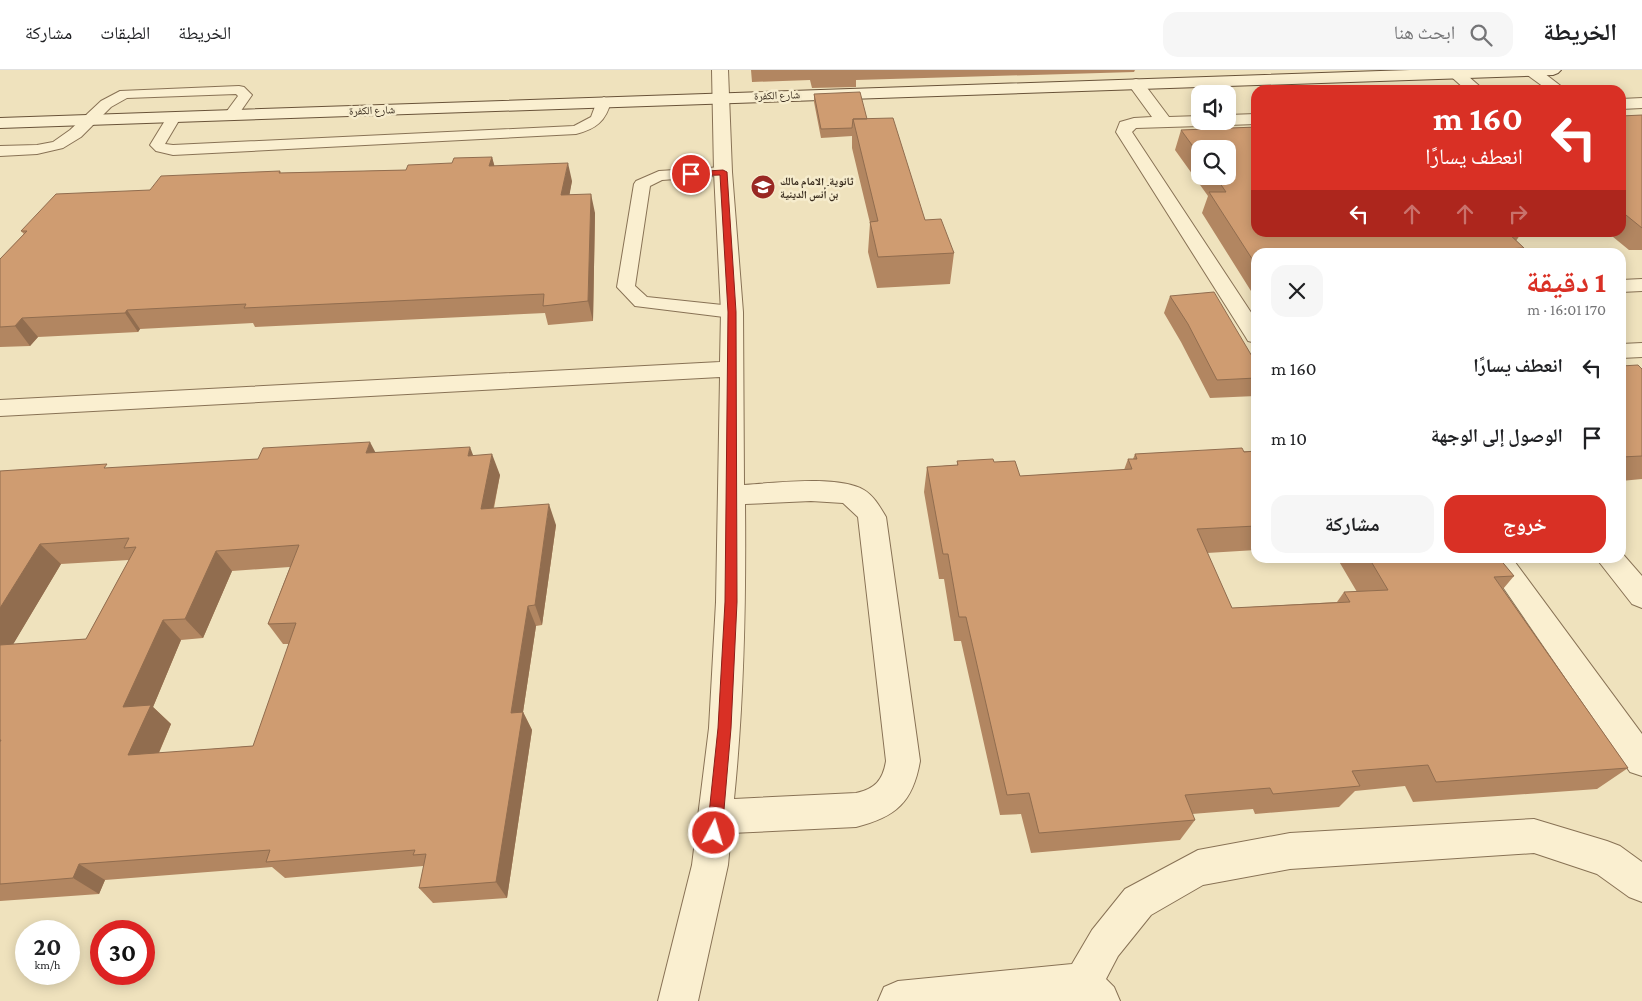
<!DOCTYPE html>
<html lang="ar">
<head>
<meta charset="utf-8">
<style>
	:root { --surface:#fff; --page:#f6f6f6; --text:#202124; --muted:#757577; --line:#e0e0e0; --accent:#d93025 }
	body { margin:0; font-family:"Crimson Pro","Noto Naskh Arabic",serif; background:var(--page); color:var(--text); direction:rtl; height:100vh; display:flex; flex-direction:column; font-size:19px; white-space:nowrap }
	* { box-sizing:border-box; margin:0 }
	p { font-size:16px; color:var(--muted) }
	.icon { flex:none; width:28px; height:28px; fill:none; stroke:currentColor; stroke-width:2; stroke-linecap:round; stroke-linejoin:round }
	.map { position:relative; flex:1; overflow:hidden; direction:ltr }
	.panel { position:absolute; left:1251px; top:178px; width:375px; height:315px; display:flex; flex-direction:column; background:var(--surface); border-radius:15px; box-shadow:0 2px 12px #0003; direction:rtl }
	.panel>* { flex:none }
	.top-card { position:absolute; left:1251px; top:15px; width:375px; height:152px; border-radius:15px; box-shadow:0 2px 12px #0003; direction:rtl; background:#d93025; color:#fff; overflow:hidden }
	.buttons { position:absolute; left:1191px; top:15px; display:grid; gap:10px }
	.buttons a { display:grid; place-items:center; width:45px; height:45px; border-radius:10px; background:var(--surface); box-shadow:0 2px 12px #0003; font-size:25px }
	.speed { position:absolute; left:15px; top:850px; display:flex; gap:10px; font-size:25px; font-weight:700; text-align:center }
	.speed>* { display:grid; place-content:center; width:65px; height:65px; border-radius:50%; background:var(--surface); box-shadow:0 2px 12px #0003; line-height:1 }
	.speed small { font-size:12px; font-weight:400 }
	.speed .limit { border:8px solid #d22; background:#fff; color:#111 }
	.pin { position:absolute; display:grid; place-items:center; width:42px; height:42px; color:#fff; margin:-21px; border:2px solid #fff; border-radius:50%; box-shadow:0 1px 5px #0007 }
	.me { position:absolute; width:55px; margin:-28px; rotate:6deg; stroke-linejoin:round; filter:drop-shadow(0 0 4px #0008) }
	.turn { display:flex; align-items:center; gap:18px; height:105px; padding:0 20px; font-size:22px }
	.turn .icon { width:65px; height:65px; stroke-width:2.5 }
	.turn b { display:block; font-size:35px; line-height:42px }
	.lanes { display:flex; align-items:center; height:48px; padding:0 20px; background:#0003; justify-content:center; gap:25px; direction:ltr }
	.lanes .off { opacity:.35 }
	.round { display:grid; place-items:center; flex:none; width:52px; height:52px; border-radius:15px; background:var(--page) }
	.head { display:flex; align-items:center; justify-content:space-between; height:85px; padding:0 20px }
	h1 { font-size:30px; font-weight:700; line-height:38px; color:var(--accent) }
	.cta { display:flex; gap:10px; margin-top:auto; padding:10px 20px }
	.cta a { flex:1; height:58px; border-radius:15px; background:var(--accent); color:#fff; font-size:20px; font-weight:700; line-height:58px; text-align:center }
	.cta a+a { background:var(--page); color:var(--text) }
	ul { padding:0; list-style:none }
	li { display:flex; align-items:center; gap:15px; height:70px; padding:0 20px }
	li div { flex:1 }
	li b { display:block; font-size:19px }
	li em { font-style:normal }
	header { display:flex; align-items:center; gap:30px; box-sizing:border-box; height:70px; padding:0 25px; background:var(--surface); border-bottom:1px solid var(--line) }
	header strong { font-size:24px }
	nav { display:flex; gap:28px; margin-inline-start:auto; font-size:18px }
	.search { width:350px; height:45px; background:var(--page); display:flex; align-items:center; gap:12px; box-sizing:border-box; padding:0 18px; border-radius:15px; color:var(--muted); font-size:19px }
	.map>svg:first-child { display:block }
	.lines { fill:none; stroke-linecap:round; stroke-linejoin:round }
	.lane-casing { stroke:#887255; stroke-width:2 }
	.street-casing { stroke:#887255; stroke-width:2 }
	.secondary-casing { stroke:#695339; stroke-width:2 }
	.lane { fill:#faefd0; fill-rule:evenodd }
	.street { fill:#faefd0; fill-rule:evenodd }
	.secondary { fill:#faefd0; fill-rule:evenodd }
	.wall { fill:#b28661; fill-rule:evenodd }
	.shaded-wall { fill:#916d4f }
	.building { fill:#cf9c71; stroke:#916d4f; fill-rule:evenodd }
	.route { fill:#d93025; stroke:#8d1f18 }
	.labels { text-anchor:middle; stroke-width:5; stroke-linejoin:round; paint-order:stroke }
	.far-street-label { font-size:11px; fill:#36291b; stroke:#f6eccd }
	.far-poi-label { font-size:11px; font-weight:bold; fill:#36291b; stroke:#f6eccd; text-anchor:start }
</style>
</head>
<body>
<header>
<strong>الخريطة</strong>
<div class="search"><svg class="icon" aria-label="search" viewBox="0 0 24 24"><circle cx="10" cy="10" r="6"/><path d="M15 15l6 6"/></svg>ابحث هنا</div>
<nav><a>الخريطة</a><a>الطبقات</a><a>مشاركة</a></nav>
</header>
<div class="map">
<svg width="1642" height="931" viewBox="0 0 1642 931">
	<rect width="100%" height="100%" fill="#efe2bd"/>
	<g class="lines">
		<defs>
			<path id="lane" d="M 239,16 L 244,17 L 252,25 L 236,48 L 226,48 L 224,45 L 238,26 L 236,24 L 127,28 L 111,37 L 81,67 L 63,78 L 37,84 L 0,86 L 0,76 L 37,75 L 53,72 L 70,60 L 101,31 L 120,21 Z
				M 604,27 L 611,31 C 606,51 596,59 576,64 L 173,85 L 156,81 L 150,75 L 169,44 L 179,44 L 181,47 L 165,74 L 173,75 L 574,56 L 591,47 L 597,31 Z
				M 723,97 L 728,99 L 731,102 L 728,105 L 662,110 L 650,116 L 635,216 L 647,227 L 732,236 L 739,238 L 741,242 L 739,246 L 732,248 L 635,236 L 617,217 L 634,114 L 636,111 L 659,101 Z"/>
			<path id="street" d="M 712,0 L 728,0 L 732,102 L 743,242 L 744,415 C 775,413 838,405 864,420 C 874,426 880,437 886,447 L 920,691 C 913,732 896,747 856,757 L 731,763 L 728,795 L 698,931 L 658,931 L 692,795 L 709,658 L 716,532 L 720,307 L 0,346 L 0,330 L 720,292 L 721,242 L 714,102 ZM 811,431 L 843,433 L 858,447 L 886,691 C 883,710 875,719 856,723 L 734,729 C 744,631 746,533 745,434 Z
				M 1449,0 L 1461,0 L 1484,20 L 1466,20 L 1447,3 Z
				M 1524,0 L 1540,0 L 1566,20 L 1548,20 L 1526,4 Z
				M 1136,9 L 1142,11 L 1169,47 L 1200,46 L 1200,51 L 1208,51 L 1206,55 L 1200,56 L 1136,58 L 1132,62 L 1256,250 L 1256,273 L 1248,271 L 1245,266 L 1116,62 L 1120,52 L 1134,48 L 1152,47 L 1128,14 L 1130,11 Z
				M 1642,28 L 1642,38 L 1621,39 L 1621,29 Z
				M 1256,44 L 1256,54 L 1228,55 L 1221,51 L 1228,51 L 1228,45 Z
				M 1642,209 L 1642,221 L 1621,222 L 1621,210 Z
				M 1642,273 L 1642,287 L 1621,288 L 1621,274 Z
				M 1621,482 L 1642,506 L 1642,538 L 1632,534 L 1596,488 L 1621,488 Z
				M 1483,488 L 1512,488 L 1642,664 L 1642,706 L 1630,702 Z
				M 1534,749 L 1607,771 L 1620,776 L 1642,792 L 1642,832 L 1629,827 L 1597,804 L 1534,783 L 1290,799 L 1203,815 L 1151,845 L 1118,886 L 1106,909 L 1114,917 L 1120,931 L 878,931 L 884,917 L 898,911 L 1072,894 L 1092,860 L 1125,819 L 1198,780 L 1290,763 Z"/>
			<path id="secondary" d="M 1410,0 L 1561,0 L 1558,3 L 1553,5 L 0,58 L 0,48 Z"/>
		</defs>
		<use href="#lane" class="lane-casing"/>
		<use href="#street" class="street-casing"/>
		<use href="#secondary" class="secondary-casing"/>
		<use href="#lane" class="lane"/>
		<use href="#street" class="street"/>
		<use href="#secondary" class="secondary"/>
	</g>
	<path class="wall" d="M 751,0 L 1135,0 L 1134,2 L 856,10 L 856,17 L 812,18 L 810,10 L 752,12 Z
		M 814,24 L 867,49 L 925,150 L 954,183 L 950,214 L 877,218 L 868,182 L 870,153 L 852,78 L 852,66 L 821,68 L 814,32 Z
		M 1642,45 L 1642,180 L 1629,180 L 1607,162 L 1621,162 L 1621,46 Z
		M 1256,57 L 1256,162 L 1522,162 L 1516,171 L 1524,178 L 1521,182 L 1256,182 L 1256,221 L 1251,221 L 1202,143 L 1208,126 L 1175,80 L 1181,60 ZM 1200,79 L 1228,79 L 1228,106 L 1200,106 Z
		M 492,87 L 494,96 L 572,111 L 569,125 L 595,143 L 593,251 L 548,255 L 545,243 L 255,257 L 253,253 L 140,259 L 138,262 L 38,267 L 30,276 L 0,277 L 0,189 L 24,164 L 21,161 L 150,120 L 280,101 L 281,103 L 406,100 Z
		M 1170,226 L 1256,293 L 1256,326 L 1210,328 L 1181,272 L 1164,243 Z
		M 1621,296 L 1642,299 L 1642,409 L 1621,411 Z
		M 1256,381 L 1256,480 L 1207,483 L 1232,538 L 1337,532 L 1344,522 L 1357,522 L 1337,488 L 1499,488 L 1514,506 L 1503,519 L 1628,698 L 1597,719 L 1413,732 L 1405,716 L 1355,721 L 1339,737 L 1255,744 L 1253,739 L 1192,744 L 1195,750 L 1180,770 L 1031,783 L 1021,744 L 1000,745 L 961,571 L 954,571 L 944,509 L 939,509 L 924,422 L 927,397 L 957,395 L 957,391 L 994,392 L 1020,406 L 1124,400 L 1128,389 L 1133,389 L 1135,384 Z
		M 376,382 L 473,385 L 500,405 L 494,438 L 556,455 L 542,555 L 536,556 L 523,642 L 532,660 L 507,828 L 433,833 L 419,818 L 424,797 L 423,796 L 285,808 L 272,797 L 105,810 L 99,824 L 0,831 L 0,401 L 110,398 ZM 129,490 L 86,569 L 13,574 L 61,494 ZM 290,497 L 268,554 L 283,574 L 289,574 L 253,676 L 159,683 L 171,654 L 153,637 L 181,570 L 203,568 L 232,501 Z"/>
	<path class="shaded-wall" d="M 492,87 L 497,105 L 489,96 Z
		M 568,93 L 572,111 L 566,144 L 561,125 Z
		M 591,124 L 595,143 L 593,251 L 588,231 Z
		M 127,240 L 140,259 L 138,262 L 125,243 Z
		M 22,248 L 38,267 L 30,276 L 15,256 Z
		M 370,372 L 381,393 L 366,383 Z
		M 470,377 L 478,398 L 468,386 Z
		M 492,384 L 500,405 L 489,459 L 481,439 Z
		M 549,434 L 556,455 L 542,555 L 535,535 Z
		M 40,474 L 61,494 L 5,588 L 0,584 L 0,538 Z
		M 216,481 L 232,501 L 203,568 L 185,549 Z
		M 528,536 L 536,556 L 523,642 L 532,660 L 507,828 L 496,812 L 511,643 Z
		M 163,550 L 181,570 L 153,637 L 171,654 L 150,703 L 128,685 L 123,637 Z
		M 79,794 L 105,810 L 99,824 L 73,808 Z"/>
	<path class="building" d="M 860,22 L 867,49 L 853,49 L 852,58 L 821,59 L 814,24 Z
		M 1642,45 L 1642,158 L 1621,141 L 1621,46 Z
		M 893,48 L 925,150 L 941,149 L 954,183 L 878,187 L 870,152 L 878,151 L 853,49 Z
		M 1256,57 L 1256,162 L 1507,162 L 1524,178 L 1451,182 L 1452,182 L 1256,182 L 1256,195 L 1209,122 L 1226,122 L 1215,106 L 1228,106 L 1228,79 L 1200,79 L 1200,86 L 1181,60 Z
		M 492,87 L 489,96 L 568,93 L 561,125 L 591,124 L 588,231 L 543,236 L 544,224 L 244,238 L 246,234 L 127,240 L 125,243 L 22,248 L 15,256 L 0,257 L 0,189 L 27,161 L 21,161 L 56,124 L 150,120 L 161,106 L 280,101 L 279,103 L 406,100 L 408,95 L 452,93 L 454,88 Z
		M 1214,222 L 1256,293 L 1256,308 L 1217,310 L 1188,254 L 1170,226 Z
		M 1638,295 L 1642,299 L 1642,386 L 1621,387 L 1621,296 Z
		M 370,372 L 366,383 L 470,377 L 468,386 L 492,384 L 481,439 L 549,434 L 535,535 L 528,536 L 511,643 L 523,642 L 496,812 L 419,818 L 426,784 L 413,785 L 415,780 L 266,792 L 270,780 L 79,794 L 73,808 L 0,814 L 0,672 L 1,670 L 0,670 L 0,575 L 86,569 L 136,477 L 124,478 L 129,468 L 40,474 L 0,538 L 0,401 L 107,394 L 104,398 L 258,389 L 263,378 ZM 299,475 L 268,554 L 296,553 L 253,676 L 128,685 L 151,635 L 123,637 L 163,550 L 185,549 L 216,481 Z
		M 1242,378 L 1244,382 L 1256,381 L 1256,456 L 1197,459 L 1232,538 L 1350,532 L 1344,522 L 1388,520 L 1369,488 L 1499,488 L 1514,506 L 1494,507 L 1628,698 L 1436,712 L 1428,695 L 1352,701 L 1360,716 L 1273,724 L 1270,718 L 1185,725 L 1195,750 L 1039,763 L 1029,723 L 1007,725 L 966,547 L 959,547 L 948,484 L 943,484 L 927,397 L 958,395 L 957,391 L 993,389 L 994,392 L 1015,391 L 1020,406 L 1132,399 L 1128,389 L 1137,389 L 1135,384 Z"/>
	<path class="route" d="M 723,100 L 727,102 L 736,242 L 737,532 L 731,658 L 722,763 L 720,768 L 714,770 L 709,768 L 707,763 L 718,658 L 725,532 L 728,242 L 720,105 L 691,106 L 687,104 L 691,102 Z"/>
	<defs>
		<symbol id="school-disc" viewBox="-11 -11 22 22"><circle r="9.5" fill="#992823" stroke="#f6eccd"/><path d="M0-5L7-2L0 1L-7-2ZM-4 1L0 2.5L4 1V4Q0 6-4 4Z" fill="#fff"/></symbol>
	</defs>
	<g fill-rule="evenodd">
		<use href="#school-disc" x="749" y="103" width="28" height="28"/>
	</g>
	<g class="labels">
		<g class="far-street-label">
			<text transform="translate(777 25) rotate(-2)" y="4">شارع الكفرة</text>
			<text transform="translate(372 40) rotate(-2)" y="4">شارع الكفرة</text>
		</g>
		<g class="far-poi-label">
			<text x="780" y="115">ثانوية_الامام مالك<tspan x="780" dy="13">بن أنس الدينية</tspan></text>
		</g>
	</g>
</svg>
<div class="buttons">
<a><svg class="icon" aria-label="sound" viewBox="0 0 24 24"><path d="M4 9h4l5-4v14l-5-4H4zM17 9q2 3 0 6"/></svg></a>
<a><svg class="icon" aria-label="search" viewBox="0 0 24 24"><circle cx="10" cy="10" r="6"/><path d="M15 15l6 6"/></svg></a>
</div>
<div class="speed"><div>20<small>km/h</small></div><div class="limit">30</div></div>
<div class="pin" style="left:691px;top:104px;background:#d93025"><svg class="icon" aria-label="arrive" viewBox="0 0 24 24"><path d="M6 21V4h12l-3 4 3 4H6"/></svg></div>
<svg class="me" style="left:714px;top:763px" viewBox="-20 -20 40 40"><circle r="17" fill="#d93025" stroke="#fff" stroke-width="3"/><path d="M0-11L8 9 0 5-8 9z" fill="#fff"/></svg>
<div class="top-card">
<div class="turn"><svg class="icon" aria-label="left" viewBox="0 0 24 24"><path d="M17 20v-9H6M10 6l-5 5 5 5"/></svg><div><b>160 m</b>انعطف يسارًا</div></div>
<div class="lanes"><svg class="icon" aria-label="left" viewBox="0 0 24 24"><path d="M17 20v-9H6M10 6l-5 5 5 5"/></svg><svg class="icon off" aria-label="ahead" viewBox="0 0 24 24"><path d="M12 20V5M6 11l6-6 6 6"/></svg><svg class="icon off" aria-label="ahead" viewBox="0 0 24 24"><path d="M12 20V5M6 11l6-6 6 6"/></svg><svg class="icon off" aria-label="right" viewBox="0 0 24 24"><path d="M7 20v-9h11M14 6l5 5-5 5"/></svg></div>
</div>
<section class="panel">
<div class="head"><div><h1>1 دقيقة</h1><p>170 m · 16:01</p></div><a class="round"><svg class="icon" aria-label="close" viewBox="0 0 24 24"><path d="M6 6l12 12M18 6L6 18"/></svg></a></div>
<ul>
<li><svg class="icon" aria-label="left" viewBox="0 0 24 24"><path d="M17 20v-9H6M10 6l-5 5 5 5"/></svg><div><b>انعطف يسارًا</b></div><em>160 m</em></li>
<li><svg class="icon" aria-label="arrive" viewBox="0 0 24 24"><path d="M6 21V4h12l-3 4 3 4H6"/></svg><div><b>الوصول إلى الوجهة</b></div><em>10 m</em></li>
</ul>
<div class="cta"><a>خروج</a><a>مشاركة</a></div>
</section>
</div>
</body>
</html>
